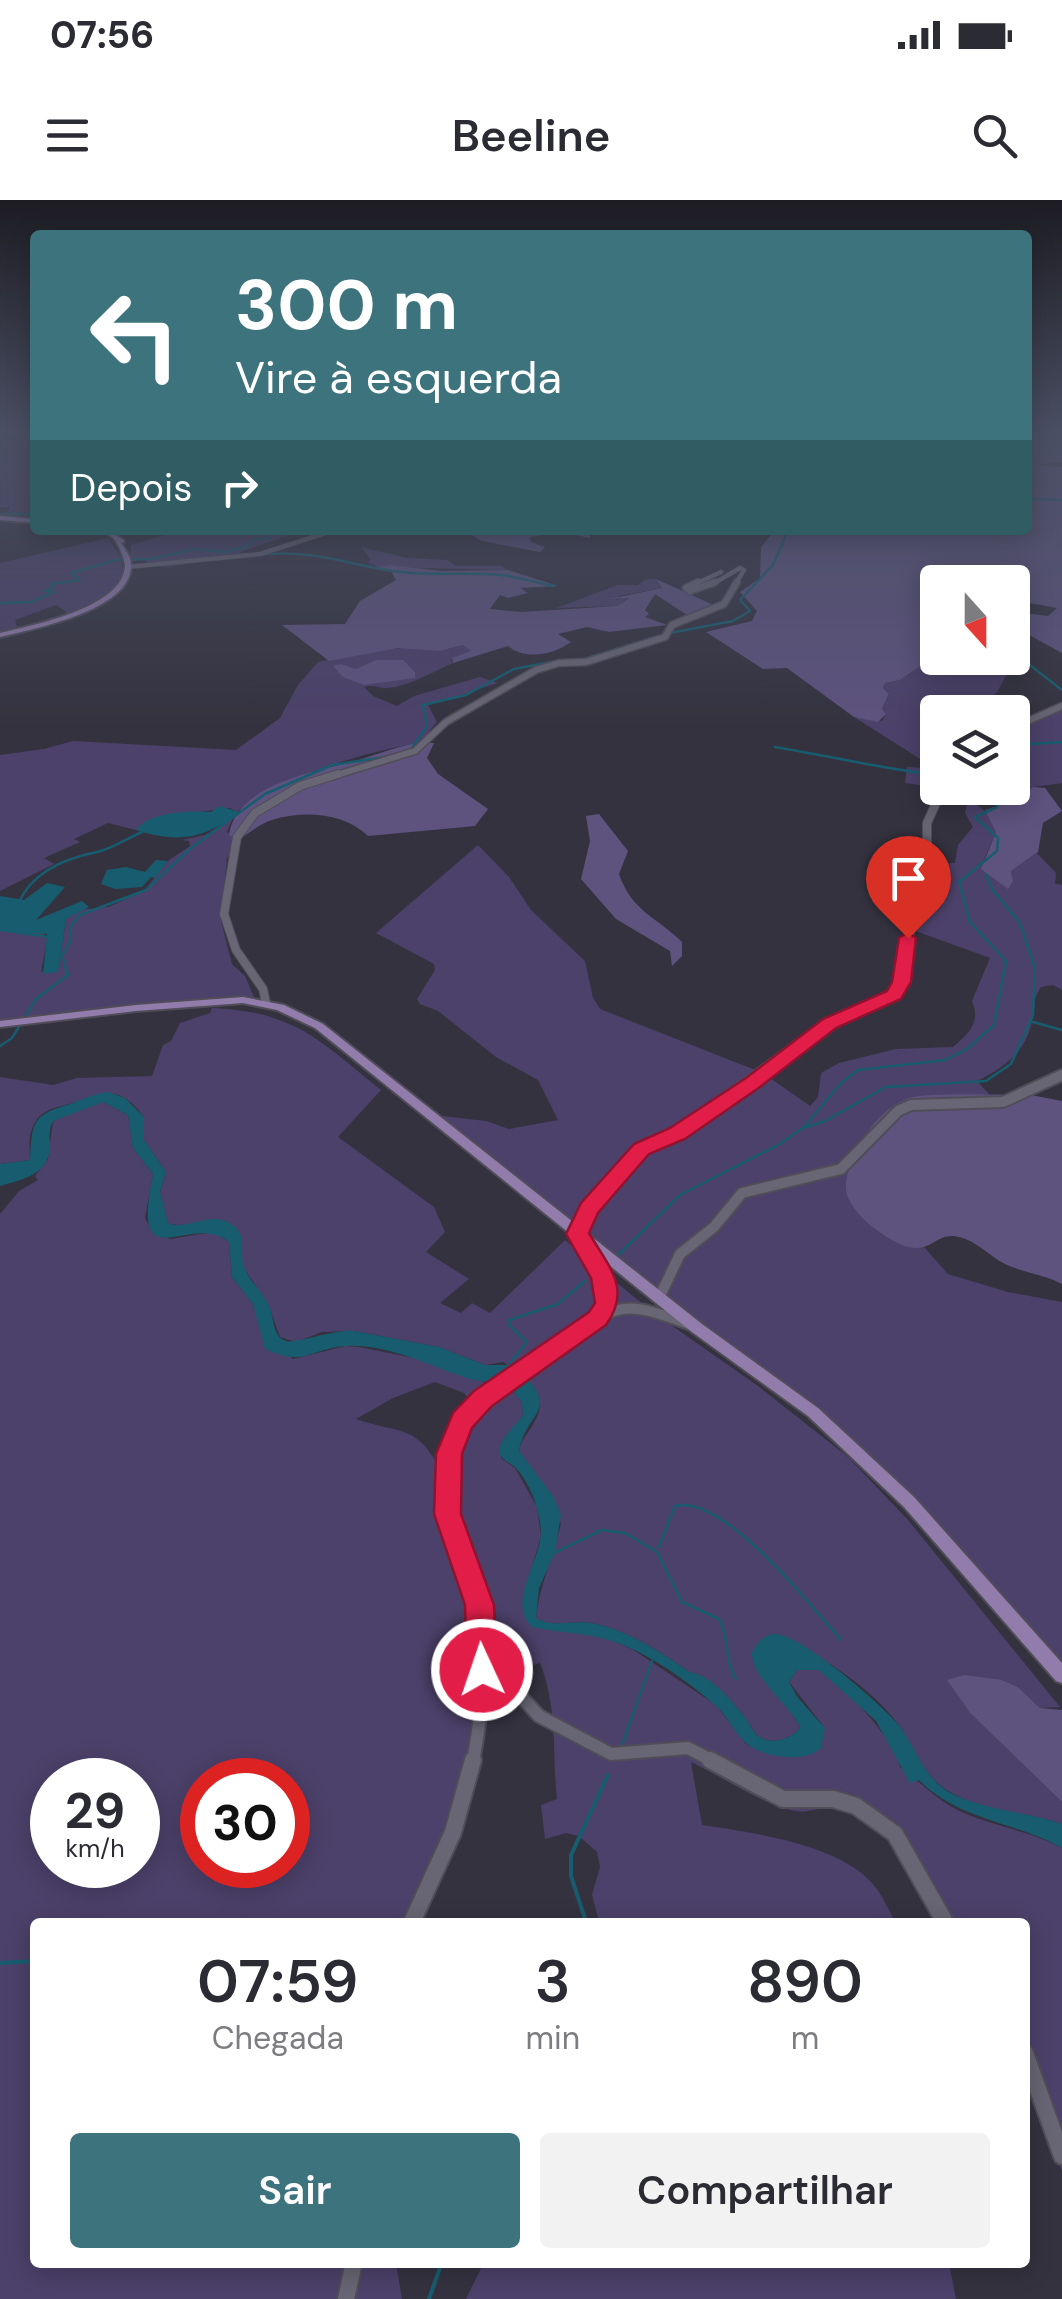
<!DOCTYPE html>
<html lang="pt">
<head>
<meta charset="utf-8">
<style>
	:root { --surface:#fff; --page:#f2f2f3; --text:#2b2b33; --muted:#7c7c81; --accent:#3c737c }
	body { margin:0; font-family:"DM Sans",sans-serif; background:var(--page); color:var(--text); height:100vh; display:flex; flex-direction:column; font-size:38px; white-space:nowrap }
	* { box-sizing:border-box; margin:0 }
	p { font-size:32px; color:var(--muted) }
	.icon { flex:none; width:55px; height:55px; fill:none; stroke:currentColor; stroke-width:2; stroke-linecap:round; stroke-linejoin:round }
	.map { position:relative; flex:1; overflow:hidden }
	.sheet { position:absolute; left:30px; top:1718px; width:1000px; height:350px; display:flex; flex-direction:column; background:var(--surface); border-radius:10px; box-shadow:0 5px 25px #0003 }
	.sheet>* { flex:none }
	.guide { position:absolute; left:30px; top:30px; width:1002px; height:305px; border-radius:10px; box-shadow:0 5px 25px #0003; background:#3c737c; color:#fff; overflow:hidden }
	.needle { width:65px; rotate:159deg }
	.fabs { position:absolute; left:920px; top:365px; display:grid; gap:20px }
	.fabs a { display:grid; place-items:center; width:110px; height:110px; border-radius:10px; background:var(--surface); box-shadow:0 5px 25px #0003; font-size:50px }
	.speed { position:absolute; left:30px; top:1558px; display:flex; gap:20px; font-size:50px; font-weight:700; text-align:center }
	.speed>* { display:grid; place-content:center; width:130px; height:130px; border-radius:50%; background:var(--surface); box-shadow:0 5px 25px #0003; line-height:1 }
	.speed small { font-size:25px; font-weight:400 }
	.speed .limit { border:15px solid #d22; background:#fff; color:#111 }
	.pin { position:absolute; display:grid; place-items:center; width:85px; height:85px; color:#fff; margin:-102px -42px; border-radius:50% 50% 50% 0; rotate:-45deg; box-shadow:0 0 10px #0007 }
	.pin .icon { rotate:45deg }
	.me { position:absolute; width:110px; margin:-55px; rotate:357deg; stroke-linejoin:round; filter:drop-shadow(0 0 8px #0008) }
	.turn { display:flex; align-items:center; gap:35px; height:210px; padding:0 40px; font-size:45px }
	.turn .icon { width:130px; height:130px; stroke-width:2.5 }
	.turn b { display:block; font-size:70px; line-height:85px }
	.then { display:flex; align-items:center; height:95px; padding:0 40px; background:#0003; gap:20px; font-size:38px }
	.eta { display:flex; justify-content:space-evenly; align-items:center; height:170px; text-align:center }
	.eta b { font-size:60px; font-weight:600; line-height:70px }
	.button { display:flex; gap:20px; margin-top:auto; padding:20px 40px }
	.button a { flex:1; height:115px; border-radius:10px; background:var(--accent); color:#fff; font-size:40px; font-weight:600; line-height:115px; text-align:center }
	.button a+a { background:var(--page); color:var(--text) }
	.status { display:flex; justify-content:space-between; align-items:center; height:70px; padding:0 50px; background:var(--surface); direction:ltr }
	.status svg { height:28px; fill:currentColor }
	header { display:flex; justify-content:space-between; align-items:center; height:130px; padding:0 40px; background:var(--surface); font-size:45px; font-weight:600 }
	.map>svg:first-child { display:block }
	.green { fill:#4c416a; fill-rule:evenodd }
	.forest { fill:#5e537f }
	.water { fill:#175d6f }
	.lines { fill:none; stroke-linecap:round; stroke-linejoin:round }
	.stream-far1 { stroke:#175d6f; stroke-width:2.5 }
	.stream { stroke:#175d6f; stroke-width:4 }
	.minor-far5-casing { stroke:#504d58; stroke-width:5 }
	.minor-far4-casing { stroke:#504d58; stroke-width:9 }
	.minor-far3-casing { stroke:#504d58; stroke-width:10 }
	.minor-far2-casing { stroke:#504d58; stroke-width:14 }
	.minor-far1-casing { stroke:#504d58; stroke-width:16 }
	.minor-casing { stroke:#504d58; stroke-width:20 }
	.major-casing { stroke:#504d58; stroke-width:4 }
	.minor-far5 { stroke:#686574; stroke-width:4 }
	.minor-far4 { stroke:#686574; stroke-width:6 }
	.minor-far3 { stroke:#686574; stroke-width:8 }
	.minor-far2 { stroke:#686574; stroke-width:10 }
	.minor-far1 { stroke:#686574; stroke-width:12 }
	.minor { stroke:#686574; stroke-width:16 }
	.major { fill:#917cac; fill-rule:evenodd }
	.route { fill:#e11d48; stroke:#92132f; stroke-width:2.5 }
</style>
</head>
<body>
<div class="status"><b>07:56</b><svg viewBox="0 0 49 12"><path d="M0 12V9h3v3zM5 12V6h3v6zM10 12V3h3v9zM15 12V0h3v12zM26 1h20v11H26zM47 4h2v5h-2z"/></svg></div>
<header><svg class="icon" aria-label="menu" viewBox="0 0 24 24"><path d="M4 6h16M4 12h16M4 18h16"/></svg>Beeline<svg class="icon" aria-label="search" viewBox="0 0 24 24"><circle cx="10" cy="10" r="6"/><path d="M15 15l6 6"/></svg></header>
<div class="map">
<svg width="1062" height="2099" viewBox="0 0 1062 2099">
	<rect width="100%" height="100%" fill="#34323f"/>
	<path class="green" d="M 0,235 L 35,235 L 35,316 L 6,313 L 10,307 L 0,307 Z
		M 304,330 L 240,352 L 242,356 L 166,367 L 148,364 L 145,360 L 130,361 L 131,345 L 174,332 Z
		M 108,338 L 121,357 L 123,375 L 109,396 L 69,414 L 56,405 L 15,420 L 17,427 L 0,433 L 0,363 Z
		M 361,347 L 407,358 L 447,360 L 456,366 L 501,366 L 508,370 L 378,367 L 367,362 L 371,360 Z
		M 646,379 L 656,379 L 662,388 L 619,396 L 615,400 L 629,397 L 617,406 L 556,408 L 618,385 L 638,385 Z
		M 463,445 L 472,451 L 450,460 L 453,463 C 433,472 411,485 389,488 C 379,489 374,484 364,487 L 373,496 L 397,506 L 414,496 L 480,477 L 498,483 C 471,491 456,498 428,505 L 437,522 L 430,530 L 429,542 C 386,545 268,580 237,612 L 230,608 L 155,618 L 136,630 L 108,623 L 74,639 L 80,642 L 44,658 L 54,664 L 0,691 L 0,555 L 44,549 L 73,541 L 236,550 L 280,518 L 298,485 L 318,462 L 380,450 L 411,447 L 440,451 Z
		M 965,458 L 989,458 L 1027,469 L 1007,474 L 997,492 L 975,512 L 938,512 L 940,588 L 905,583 L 907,567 L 936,569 L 854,517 L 882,521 L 886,514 L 882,509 L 889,495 L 883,488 L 885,483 L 900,480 L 929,460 L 950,462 Z
		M 1062,507 L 1062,583 L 1033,587 L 1023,594 L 1021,604 L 1000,601 L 1002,588 L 1012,588 L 1013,529 Z
		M 975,603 L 992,618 L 996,632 L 982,664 L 1007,684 L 1013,681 L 1011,671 L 1037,653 L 1056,673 L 1055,684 L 1062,685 L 1062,790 L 1053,785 L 1041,787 C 1033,799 1034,803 1033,816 C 1028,851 1005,867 977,881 L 991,896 L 910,898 L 849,1000 C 866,1024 892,1050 924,1047 L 948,1074 L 1008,1092 L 1062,1102 L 1062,1482 L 882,1269 L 433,915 L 486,921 L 509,929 L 558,920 L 538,880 L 496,857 L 438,811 L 420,804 L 417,799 L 435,770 L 434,764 L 376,733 L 478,645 L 509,677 L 531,710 L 585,761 L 593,798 L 600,809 L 763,873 L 810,906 L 818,897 L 821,873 L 839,863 L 896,849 L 953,847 C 969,833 981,822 972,801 L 990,758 L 910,729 L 927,664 L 955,663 L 958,645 L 973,627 L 965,613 L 967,605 Z
		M 233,617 L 227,632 L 238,640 L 227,659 L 221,721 L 232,764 L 245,776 L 254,797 L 249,802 L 214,800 L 0,824 L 0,731 L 43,732 L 47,740 L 41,772 L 59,767 L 66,719 L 78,710 L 108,707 L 144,691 L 169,660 L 190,646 L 189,641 L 182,640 L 205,635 Z
		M 212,808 C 296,812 319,840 381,890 L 338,937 L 434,1007 L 445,1032 L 426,1052 L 469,1079 L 440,1103 L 461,1113 L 472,1103 L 490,1113 L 565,1040 L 651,1111 L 758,1186 L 848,1257 L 908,1320 L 1060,1507 L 1040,1508 L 1018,1487 L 1002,1480 L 948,1481 L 970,1513 L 1062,1602 L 1062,1624 C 1025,1611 977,1611 945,1589 C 922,1574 915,1548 900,1527 C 876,1491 824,1458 786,1438 L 783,1500 L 800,1527 C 793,1539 771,1546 758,1536 C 752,1531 749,1522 744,1516 C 731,1500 709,1474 689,1472 C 663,1453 622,1427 590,1423 C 572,1420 552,1428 536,1418 C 540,1384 553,1357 561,1324 L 519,1251 C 522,1237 529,1233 535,1221 C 551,1192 524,1176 503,1162 L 485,1165 L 439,1147 L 354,1131 L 322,1132 L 296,1142 L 280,1137 L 269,1106 L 244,1068 L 227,1021 C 208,1019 184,1029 168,1023 L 160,993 L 166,972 L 144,940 L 144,917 C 117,881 102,895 69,904 C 53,908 38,911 32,929 C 28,939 30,950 30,960 L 0,964 L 0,877 L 53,885 L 77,878 L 152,876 L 163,845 L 171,841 L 180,823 L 210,813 Z
		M 95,902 L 103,902 L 128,915 L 133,948 L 153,974 L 145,1018 L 154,1034 L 171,1039 L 213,1032 L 229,1042 L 232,1077 L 253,1104 L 265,1137 L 293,1159 L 345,1146 L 359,1147 L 419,1159 L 469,1178 L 512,1189 L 522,1203 L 523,1215 L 501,1243 L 501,1258 L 515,1268 L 537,1307 L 541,1336 L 523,1398 L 532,1427 L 590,1432 L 632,1449 L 716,1505 L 746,1544 L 768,1554 L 825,1528 L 789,1482 L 797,1470 L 819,1470 C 842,1484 897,1541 900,1567 C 922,1583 939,1603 964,1613 C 996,1627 1031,1631 1062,1648 L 1062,1971 L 1025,1872 L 1025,1722 L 937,1722 C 914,1680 890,1613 833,1608 C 820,1607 807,1613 795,1611 C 757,1602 725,1578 691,1562 L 702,1625 C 750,1632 837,1644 871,1682 C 882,1694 888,1708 895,1722 L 599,1722 L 592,1695 L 600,1667 L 597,1652 L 579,1636 L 566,1633 L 545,1639 L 541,1605 L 557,1599 C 552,1552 558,1507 540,1463 L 507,1473 L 496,1446 C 488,1446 481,1447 476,1455 C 472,1462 472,1517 471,1531 C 463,1598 436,1659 413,1722 L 35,1722 L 35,2062 L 396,2063 L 402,2099 L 0,2099 L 0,1014 L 19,991 L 38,980 L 35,976 L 48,959 L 53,921 ZM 435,1182 L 464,1193 L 476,1207 L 442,1272 C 416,1223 403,1235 356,1219 L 393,1198 ZM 52,1580 L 138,1580 L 138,1665 L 52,1665 ZM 202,1580 L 288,1580 L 288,1665 L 202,1665 Z
		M 484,2062 L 949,2063 L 956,2099 L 466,2099 Z"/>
	<path class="forest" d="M 1028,235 L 1062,235 L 1062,262 L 1036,265 L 1062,267 L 1062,453 L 1020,430 L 1013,431 L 1013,418 L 1024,413 L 1048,416 L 1057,408 L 1013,400 L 1012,382 L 938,382 L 938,458 L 965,458 L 950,462 L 929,460 L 900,480 L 885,483 L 883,488 L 889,494 L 882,509 L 886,514 L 878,522 L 854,517 L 787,468 L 763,469 L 706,432 L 752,421 L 757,411 L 740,392 L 760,378 L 761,347 L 775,330 L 1028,330 Z
		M 462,330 L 590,330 L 590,338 L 561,332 L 530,337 L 531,342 L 545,347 L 540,352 L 482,341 Z
		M 390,365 L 441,371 L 508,370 L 558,386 L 520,388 L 528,393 L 508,398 L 500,395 L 490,409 L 522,412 L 617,406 L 629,398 L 610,399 L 662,388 L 656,379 L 718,407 L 693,419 L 655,394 L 645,410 L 649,414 L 645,417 L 667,425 L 609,432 L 587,427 L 558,434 L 571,442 C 555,454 526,461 508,446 L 453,463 L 452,458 L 471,451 L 463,445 L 440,451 L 398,448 L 329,461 L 282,425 L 345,424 L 360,401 L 396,380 L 391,371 L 375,368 Z
		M 376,460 L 403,460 L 415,472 L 415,478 L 364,485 L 343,477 L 333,466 L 341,464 L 356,469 Z
		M 416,543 L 434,543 L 427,558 L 438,574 L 488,609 L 475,626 L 368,636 C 344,613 304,610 272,620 C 261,623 248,634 238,640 L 229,635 C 235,586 312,572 355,561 C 375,555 396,547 416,543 Z
		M 1033,587 L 1045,588 L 1062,611 L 1043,623 L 1038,652 L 1011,671 L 1013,681 L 1008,689 L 981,669 L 996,632 L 985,610 L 999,606 L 1000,601 L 1020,604 L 1023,594 Z
		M 599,614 L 628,651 L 619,674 C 632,712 657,717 682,742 L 682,756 L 672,766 L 670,751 L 616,719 L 581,679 L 590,641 L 586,616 Z
		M 1031,895 L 1062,901 L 1062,1084 C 1043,1074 1024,1073 1005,1064 C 989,1056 977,1041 959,1037 C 940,1032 933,1048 917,1048 C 894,1049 846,1012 846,988 C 845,973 856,950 864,938 C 873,922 891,904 909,898 C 928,892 1006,895 1031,895 Z
		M 964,1475 L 1002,1480 L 1018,1487 L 1040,1508 L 1062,1510 L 1062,1602 L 970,1513 L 947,1480 Z"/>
	<path class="water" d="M 219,606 L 239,612 C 204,640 177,643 136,630 C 148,612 191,610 211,612 Z
		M 156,660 L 168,661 L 155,678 L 151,677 L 142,687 L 115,689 L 101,684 L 107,670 L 126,667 L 145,672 Z
		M 47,683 L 65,687 L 36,720 L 82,701 L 89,707 L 66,719 L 59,767 L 57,772 L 43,774 L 47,734 L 0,731 L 0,696 L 24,700 Z
		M 108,892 L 125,898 L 144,917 L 144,940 L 166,972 L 160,992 L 168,1023 C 186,1031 208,1012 228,1022 C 251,1034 237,1052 245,1069 C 251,1083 264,1094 270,1108 C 274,1119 273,1137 286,1141 C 295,1144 336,1129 354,1131 L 439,1147 L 485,1165 L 515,1165 C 564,1213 527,1208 519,1251 L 553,1296 L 561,1315 L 555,1352 L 539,1388 L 536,1418 C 553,1428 572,1420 590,1423 C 622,1427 663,1453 689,1472 C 711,1475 730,1499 744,1516 C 749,1522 752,1531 758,1536 C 771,1546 793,1539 800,1527 C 788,1503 751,1477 752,1453 C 756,1444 763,1435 774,1434 C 800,1433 878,1502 896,1522 C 913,1541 919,1567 939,1585 C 966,1609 1027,1611 1062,1624 L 1062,1648 C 1014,1621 960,1621 919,1580 L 910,1583 L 876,1521 L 819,1470 L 797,1470 L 789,1482 L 798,1498 L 825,1528 L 821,1548 C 805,1563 767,1558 750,1546 C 736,1537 728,1516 715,1505 C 691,1484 659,1461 630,1448 C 592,1431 570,1435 532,1427 C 506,1402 541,1361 541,1332 C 540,1310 531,1285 516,1268 C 509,1261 496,1259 500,1246 C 503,1236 516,1224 523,1215 L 522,1203 L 512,1189 C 499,1180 482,1183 467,1178 C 429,1166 389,1144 347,1146 C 310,1148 306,1168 265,1149 L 253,1104 L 232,1077 L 229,1042 C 189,1010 130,1085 153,974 L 133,948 L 128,915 L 103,902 L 53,921 C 48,931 50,936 50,946 C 49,975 23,979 0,986 L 0,964 L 30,960 C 32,922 32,915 70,904 C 84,899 93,894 108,892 Z"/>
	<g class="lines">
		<path class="stream-far1" d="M 0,240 L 35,235
			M 1028,299 L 1062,300
			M 0,314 L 35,314
			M 283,330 L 289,330
			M 266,354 C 318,350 351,366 401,372 C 436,376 469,372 501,375 C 519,377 537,383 554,386
			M 0,403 L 31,402 L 54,392 L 45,391 L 53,387 L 51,384 L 79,380 L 71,373 L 115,360 L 151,359 L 194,349 L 225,352 L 245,347 L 255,339 L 268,338 L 275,330
			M 1012,422 L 1022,407 L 1023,378
			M 670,433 L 733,421 L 750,411 L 740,400 L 773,365 L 788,330
			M 1012,451 L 1062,490
			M 584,459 L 652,438
			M 775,547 C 830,556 882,569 938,575
			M 412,548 L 427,526 L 423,505 L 466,495 L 514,469 L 561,460
			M 1012,554 L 1029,544 L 1062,542
			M 986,588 L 997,591
			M 19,702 C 33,671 67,658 97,652 C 112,649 128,638 142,632
			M 1,730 L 49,737
			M 1033,822 L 1062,830
			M 0,846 L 12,838 L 36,799 L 68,775 L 62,756 L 70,742 L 71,726 L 80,715 L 146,690 L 191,648 L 265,594 L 332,565 L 386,557
			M 803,928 L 825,921 L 886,887 L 986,881 L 1011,864 L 1033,815 L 1035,768 L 1020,723 L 992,689 L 986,674
			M 615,1058 L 680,995 L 780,944 L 804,927 L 841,883 L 858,870 L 945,860 L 967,849 L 994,825 L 1006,761 L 970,722 L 959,682 L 997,651 L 998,638 L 975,617 L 997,607 L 998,588
			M 510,1163 L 527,1142 L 509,1125 L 509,1120 L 558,1104 L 585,1081
			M 659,1347 L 675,1306 C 724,1294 810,1405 841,1440
			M 552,1354 L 602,1330 L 625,1333 L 657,1352 L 682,1402 L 719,1419 C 730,1438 724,1460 736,1479
			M 621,1548 L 652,1461"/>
		<path class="stream" d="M 586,1722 L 571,1676 L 571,1655 L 608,1575
			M 0,1763 L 35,1761
			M 429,2099 L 442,2062"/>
		<defs>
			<path id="minor-far5" d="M 127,367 L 260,354 L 335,330
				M 693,385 L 721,372
				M 711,385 L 740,368
				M 735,385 L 744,370 L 740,368"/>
			<path id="minor-far4" d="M 686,388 L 690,391 L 715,382
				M 686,388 L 698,382
				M 1012,528 L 1062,506
				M 330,577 L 415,551 L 446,522 L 536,470 L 559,463 L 586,462 L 665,437 L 672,425 L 724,404 L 737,382"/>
			<path id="minor-far3" d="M 266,803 L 263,789 L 236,750 L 224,714 L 237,637 L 255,613 L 300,586 L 338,574
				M 826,825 L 887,798 L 900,788 L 908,738 L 927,685 L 927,623 L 943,588"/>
			<path id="minor-far2" d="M 659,1098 L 680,1054 L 714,1027 L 742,993 L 841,969 L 898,911 L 911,905 L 1003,902 L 1062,875
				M 601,1114 L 609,1101 L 603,1078 L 578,1034 L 589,1009 L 642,949 L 693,923 L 829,823
				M 554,1147 C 617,1105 617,1097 691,1125"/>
			<path id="minor-far1" d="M 482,1410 L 497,1435 L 518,1493 L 539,1516 L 611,1554 L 688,1548 L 715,1562
				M 473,1562 C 482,1512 489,1454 478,1403 C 472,1375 456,1351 449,1324 C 424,1230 491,1189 558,1144"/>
			<path id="minor" d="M 710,1560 L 783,1599 L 833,1599 L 856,1606 L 895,1634 L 945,1722
				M 412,1722 L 453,1632 L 473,1560
				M 1025,1853 L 1062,1956
				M 346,2099 L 354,2062"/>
			<path id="major" d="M 0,316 L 35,319 L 35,323 L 0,320 Z
				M 100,330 L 107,330 L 124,340 L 124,342 L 121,343 C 125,349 131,357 131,364 C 134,410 33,429 0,437 L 0,433 C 33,425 123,408 125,366 C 125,359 118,343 113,338 C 110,335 104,333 100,330 Z
				M 114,330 L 195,330 L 192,332 L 117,332 Z
				M 243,797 L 284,805 L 323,824 L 702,1124 L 818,1208 L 914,1297 L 1062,1463 L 1062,1483 L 1056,1481 L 904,1307 L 808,1216 L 692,1132 L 315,828 L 277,810 L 243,803 L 136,811 L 0,827 L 0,821 L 136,805 Z"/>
		</defs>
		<use href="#minor-far5" class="minor-far5-casing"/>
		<use href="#minor-far4" class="minor-far4-casing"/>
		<use href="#minor-far3" class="minor-far3-casing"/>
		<use href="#minor-far2" class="minor-far2-casing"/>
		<use href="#minor-far1" class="minor-far1-casing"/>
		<use href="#minor" class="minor-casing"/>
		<use href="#major" class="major-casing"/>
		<use href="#minor-far5" class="minor-far5"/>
		<use href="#minor-far4" class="minor-far4"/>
		<use href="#minor-far3" class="minor-far3"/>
		<use href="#minor-far2" class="minor-far2"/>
		<use href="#minor-far1" class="minor-far1"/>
		<use href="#minor" class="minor"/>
		<use href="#major" class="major"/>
	</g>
	<linearGradient id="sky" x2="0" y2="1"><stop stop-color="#1d1c23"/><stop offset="0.44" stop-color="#4a4f63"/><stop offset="1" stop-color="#4a4f63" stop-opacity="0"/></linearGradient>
	<rect width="1062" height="529" fill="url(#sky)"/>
	<path class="route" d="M 908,732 L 916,738 L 911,782 L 901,799 L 836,828 L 760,887 L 685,939 L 649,954 L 598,1013 L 589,1033 C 609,1067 632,1089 606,1125 L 492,1206 L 472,1228 L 462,1254 L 461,1314 L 494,1405 L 497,1470 L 493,1481 L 482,1486 L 472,1481 L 467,1470 L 465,1405 L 434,1314 L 436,1254 L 453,1213 L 474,1191 L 589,1112 L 595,1103 L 591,1078 L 566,1034 L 581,1003 L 634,944 L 670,928 L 746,878 L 823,819 L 887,791 L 892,782 L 899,738 Z"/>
</svg>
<div class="fabs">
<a><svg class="needle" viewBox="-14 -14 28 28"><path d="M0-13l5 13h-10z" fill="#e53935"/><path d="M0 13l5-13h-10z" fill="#7c7c81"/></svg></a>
<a><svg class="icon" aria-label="layers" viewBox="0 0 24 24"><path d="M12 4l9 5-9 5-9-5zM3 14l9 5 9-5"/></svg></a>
</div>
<div class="speed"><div>29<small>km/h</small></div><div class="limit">30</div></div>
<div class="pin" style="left:908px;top:738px;background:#d93025"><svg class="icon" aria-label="arrive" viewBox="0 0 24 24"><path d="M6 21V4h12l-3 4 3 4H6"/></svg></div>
<svg class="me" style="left:482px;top:1470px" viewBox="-20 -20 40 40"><circle r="17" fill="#e11d48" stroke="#fff" stroke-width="3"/><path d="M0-11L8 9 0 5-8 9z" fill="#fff"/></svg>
<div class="guide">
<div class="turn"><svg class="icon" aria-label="left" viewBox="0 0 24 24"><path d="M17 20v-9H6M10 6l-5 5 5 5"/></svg><div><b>300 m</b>Vire à esquerda</div></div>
<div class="then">Depois<svg class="icon" aria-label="right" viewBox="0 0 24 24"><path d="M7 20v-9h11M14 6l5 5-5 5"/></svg></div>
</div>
<section class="sheet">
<div class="eta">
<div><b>07:59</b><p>Chegada</p></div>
<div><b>3</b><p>min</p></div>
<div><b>890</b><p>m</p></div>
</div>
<div class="button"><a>Sair</a><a>Compartilhar</a></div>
</section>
</div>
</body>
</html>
